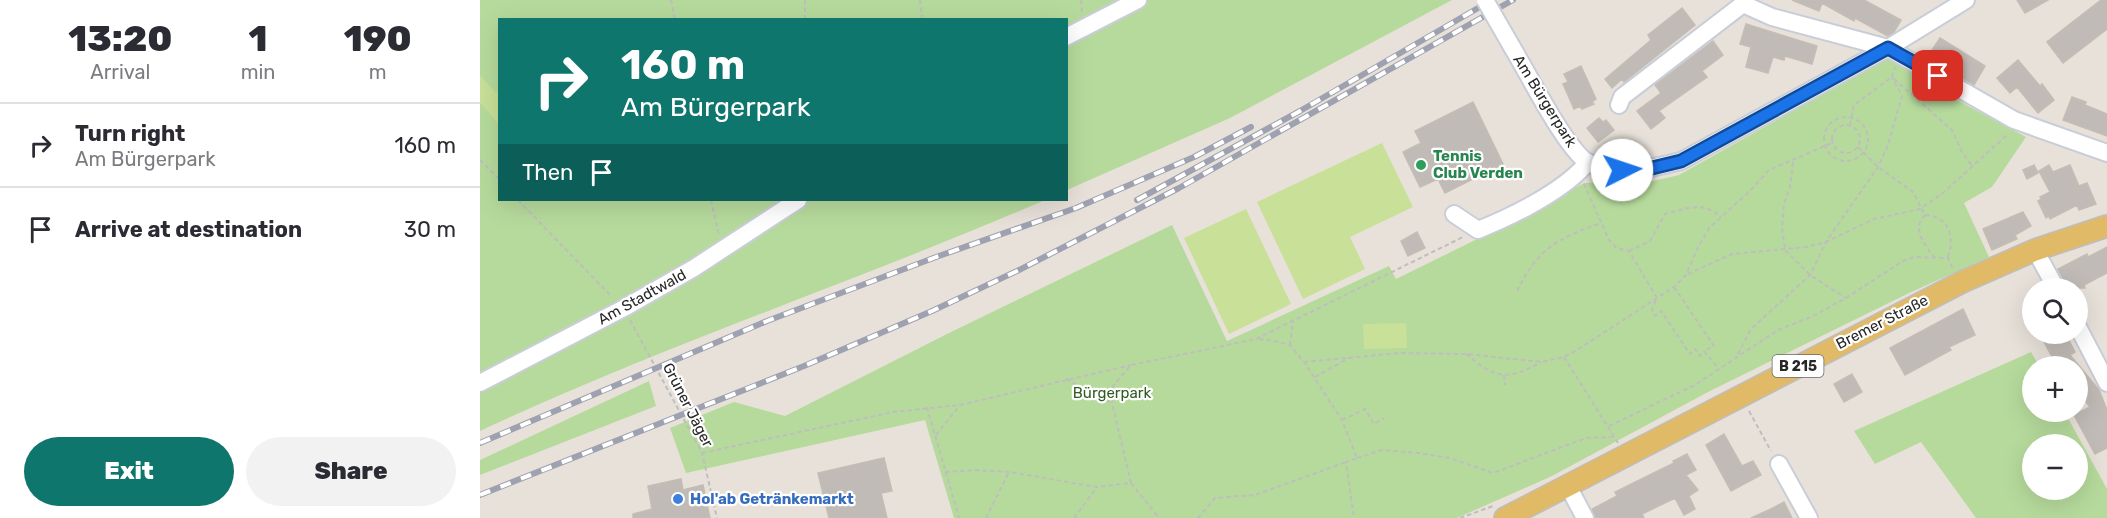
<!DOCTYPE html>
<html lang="en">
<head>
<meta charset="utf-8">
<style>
	:root { --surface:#fff; --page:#f2f2f3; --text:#2b2b33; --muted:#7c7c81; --line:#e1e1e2; --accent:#0f766e }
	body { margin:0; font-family:Rubik,sans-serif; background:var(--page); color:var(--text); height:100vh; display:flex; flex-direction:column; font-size:22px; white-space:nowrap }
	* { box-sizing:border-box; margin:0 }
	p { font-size:20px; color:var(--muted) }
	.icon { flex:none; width:33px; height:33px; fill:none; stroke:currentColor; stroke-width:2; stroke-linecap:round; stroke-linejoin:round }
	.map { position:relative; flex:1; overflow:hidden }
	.details { display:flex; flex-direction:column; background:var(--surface); width:480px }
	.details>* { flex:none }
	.top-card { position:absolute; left:18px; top:18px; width:570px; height:183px; border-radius:0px; box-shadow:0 6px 24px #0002; background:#0f766e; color:#fff; overflow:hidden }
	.buttons { position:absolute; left:1542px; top:278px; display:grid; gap:12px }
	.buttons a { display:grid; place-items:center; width:66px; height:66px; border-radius:50%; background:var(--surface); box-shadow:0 6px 24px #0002; font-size:30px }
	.pin { position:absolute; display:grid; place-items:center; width:51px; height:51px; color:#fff; margin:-26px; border-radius:12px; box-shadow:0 3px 9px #0006 }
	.me { position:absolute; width:66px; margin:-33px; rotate:86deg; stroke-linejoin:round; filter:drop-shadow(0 0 4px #0008) }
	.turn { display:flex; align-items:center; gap:21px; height:126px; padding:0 24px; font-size:27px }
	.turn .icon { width:78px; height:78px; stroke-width:2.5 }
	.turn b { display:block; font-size:42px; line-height:51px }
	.then { display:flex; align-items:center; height:57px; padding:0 24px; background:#0003; gap:12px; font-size:22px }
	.eta { display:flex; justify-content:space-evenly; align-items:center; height:102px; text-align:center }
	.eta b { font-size:36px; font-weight:800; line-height:42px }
	.action { display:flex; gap:12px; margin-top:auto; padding:12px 24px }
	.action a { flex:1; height:69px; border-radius:36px; background:var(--accent); color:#fff; font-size:24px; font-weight:800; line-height:69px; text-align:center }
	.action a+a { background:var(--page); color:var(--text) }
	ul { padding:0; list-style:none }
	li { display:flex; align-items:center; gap:18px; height:84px; padding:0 24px; border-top:2px solid var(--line) }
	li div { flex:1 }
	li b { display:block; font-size:22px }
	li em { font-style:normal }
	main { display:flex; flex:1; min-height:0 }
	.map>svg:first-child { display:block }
	.green { fill:#b6da9c; fill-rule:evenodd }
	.pitch { fill:#c8e098 }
	.building { fill:#c1bbb7; stroke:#c3bdb4; stroke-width:1.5 }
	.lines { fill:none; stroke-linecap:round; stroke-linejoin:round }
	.minor-casing { stroke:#c9cdd8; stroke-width:20 }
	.major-casing { stroke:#bebebe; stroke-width:24 }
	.path { stroke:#bebebe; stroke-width:2; stroke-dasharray:4.5 3; stroke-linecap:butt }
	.minor { stroke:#fff; stroke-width:16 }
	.major { stroke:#e1ba67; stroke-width:21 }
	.rail-casing { stroke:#9ea2b0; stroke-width:6 }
	.rail { stroke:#fff; stroke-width:4; stroke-dasharray:11; stroke-linecap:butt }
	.minor-bridge-casing { stroke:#c9cdd8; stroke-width:20; stroke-linecap:butt }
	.minor-bridge { stroke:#fff; stroke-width:16 }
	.route-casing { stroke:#114b97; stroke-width:15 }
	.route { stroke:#1a73e8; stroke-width:10 }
	.leisure-dot { fill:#2e9e5b; stroke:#fff; stroke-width:2 }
	.shop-dot { fill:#3f7fe0; stroke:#fff; stroke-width:2 }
	.labels { text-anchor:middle; stroke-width:4.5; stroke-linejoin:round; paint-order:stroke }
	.shield { fill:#fff; stroke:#686868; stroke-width:1.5 }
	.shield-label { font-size:14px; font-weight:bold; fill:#272727 }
	.street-label { font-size:15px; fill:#272727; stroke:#fff }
	.leisure-label { font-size:15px; font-weight:bold; fill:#27864d; stroke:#fff; text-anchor:start }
	.park-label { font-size:15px; fill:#315b20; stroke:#fff }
	.shop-label { font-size:15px; font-weight:bold; fill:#366cbe; stroke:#fff; text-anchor:start }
</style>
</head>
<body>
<main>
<section class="details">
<div class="eta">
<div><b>13:20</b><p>Arrival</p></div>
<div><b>1</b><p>min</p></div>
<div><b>190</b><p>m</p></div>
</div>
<ul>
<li><svg class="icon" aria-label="right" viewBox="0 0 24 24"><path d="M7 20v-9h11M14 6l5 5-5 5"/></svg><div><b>Turn right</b><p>Am Bürgerpark</p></div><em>160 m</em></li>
<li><svg class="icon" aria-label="arrive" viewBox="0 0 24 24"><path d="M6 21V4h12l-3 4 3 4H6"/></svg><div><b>Arrive at destination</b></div><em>30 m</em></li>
</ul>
<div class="action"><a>Exit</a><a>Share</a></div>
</section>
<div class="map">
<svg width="1627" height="518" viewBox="0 0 1627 518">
	<rect width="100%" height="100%" fill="#e8e1da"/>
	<path class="green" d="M 0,0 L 972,0 L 750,118 L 587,190 L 586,20 L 20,20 L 20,200 L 565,200 C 378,281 184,345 0,431 Z
		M 1407,58 L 1477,100 L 1546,137 L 1512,187 L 1484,203 L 1509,257 L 1427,294 L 1228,392 L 1072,476 L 977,518 L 474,518 L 445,420 L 206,473 L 190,428 L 254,402 L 305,416 L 469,333 L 692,225 L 747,341 L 909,266 L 916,279 L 1040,218 L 1104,183 L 1173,181 L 1199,175 Z
		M 1551,352 L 1559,366 L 1552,366 L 1552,411 L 1584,411 L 1627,489 L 1627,518 L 1496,518 L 1441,442 L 1395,464 L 1374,431 ZM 1552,444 L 1598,444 L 1598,489 L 1552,489 Z
		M 169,381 L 176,406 L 0,475 L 0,460 Z"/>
	<path class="pitch" d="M 0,75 L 16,93 L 19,90 L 19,124 L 0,103 Z
		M 902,143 L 933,207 L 870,237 L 885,269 L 823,299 L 777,202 Z
		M 766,209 L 811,304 L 749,334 L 704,238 Z
		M 926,323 L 927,348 L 884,349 L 883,324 Z"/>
	<path class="building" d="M 1312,0 L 1384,0 L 1421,20 L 1414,32 L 1408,36 L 1375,18 L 1374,21 L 1342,3 L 1339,11 Z
		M 1537,0 L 1568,0 L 1545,13 Z
		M 1621,0 L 1627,0 L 1627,29 L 1583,63 L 1567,42 Z
		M 1202,8 L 1215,25 L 1144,82 L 1142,79 L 1132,88 L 1125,79 L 1171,40 L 1168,35 Z
		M 1266,24 L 1337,46 L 1332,64 L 1305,56 L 1304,60 L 1293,57 L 1288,73 L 1266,67 L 1271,47 L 1260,44 Z
		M 1460,38 L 1505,66 L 1494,85 L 1461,64 L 1464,58 L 1452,50 Z
		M 1233,41 L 1243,55 L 1222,71 L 1227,77 L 1179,111 L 1185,118 L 1171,129 L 1157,111 L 1181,93 L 1175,85 Z
		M 1538,60 L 1560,86 L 1562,84 L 1574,100 L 1558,113 L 1537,87 L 1530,93 L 1517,78 Z
		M 1101,66 L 1116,99 L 1112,102 L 1114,104 L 1102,109 L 1100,106 L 1094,109 L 1083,84 L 1088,82 L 1084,74 Z
		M 1592,97 L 1606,102 L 1605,105 L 1627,114 L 1627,136 L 1583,120 Z
		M 993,102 L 1023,164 L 965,193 L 958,179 L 940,187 L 923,152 L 941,143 L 935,131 Z
		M 1119,118 L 1123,122 L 1126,120 L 1134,130 L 1118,142 L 1107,128 Z
		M 1554,165 L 1558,173 L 1547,179 L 1543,170 Z
		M 1569,165 L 1573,172 L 1590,165 L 1599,186 L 1607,183 L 1616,204 L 1599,210 L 1597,205 L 1570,219 L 1569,216 L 1566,218 L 1558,201 L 1561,199 L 1560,197 L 1570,192 L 1559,171 Z
		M 1543,212 L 1551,226 L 1535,235 L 1537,239 L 1512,250 L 1503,229 Z
		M 937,232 L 945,248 L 928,256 L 921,241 Z
		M 1627,247 L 1627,273 L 1604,285 L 1605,288 L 1588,288 L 1578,269 L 1607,254 L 1608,257 Z
		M 1483,309 L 1495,335 L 1469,347 L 1471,350 L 1425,375 L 1410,348 Z
		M 1577,333 L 1585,333 L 1595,352 L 1590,355 L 1619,390 L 1627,410 L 1627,448 L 1615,454 L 1594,415 L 1610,407 L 1598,392 L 1598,366 L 1577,366 L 1563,340 Z
		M 1372,374 L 1382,392 L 1364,402 L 1354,384 Z
		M 1244,434 L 1262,466 L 1273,461 L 1281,475 L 1251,491 L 1226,445 Z
		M 1207,454 L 1216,470 L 1206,475 L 1218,490 L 1209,496 L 1215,509 L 1204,515 L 1195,498 L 1162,514 L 1164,518 L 1115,518 L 1112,509 L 1137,496 L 1135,492 L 1194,463 L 1193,461 Z
		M 404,458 L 412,491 L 401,493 L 407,518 L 349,518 L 338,473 Z
		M 201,479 L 203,490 L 223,485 L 230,518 L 153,518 L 153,514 L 172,509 L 168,486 Z
		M 1304,502 L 1312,518 L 1271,518 L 1291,509 Z"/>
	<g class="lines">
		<defs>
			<path id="minor" d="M 586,37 L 658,0
				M 1032,47 C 1048,73 1084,146 1107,162 C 1111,164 1119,167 1124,168 C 1149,174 1177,167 1201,161 L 1408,48 L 1486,0
				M 1139,105 L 1142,97 L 1263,4 L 1292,17 L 1408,48 L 1534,120 L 1627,153
				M 974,214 L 998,230 C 1033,216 1084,191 1108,162
				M 1555,250 L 1576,288
				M 1598,327 L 1627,383
				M 0,383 L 144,308 L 214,268 L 318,200
				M 1299,464 L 1329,518
				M 1088,486 L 1105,518"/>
			<path id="major" d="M 1025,518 L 1482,282 L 1555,250 L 1627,226"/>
		</defs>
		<use href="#minor" class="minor-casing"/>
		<use href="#major" class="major-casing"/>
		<path class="path" d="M 191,0 L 195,20
			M 325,0 L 325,20
			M 440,0 L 442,20
			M 601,0 L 602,14
			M 1414,79 L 1472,130 L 1482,152 L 1492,166
			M1344 139a22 22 0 1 1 44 0a22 22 0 1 1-44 0Z
			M 1370,125 L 1374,105 L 1412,77 L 1415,67
			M1352 139a14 14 0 1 1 28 0a14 14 0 1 1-28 0Z
			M 1378,147 L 1398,167 L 1433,192 L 1445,215 C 1469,216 1475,237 1468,257
			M 0,160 L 20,180
			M 1313,162 L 1310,187 L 1304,204 L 1302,228 L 1305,250 L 1330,275 L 1366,298
			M 1104,184 L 1129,240 L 1137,248 L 1149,251 L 1177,298 L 1172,309 L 1175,316 L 1181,311 L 1210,354 L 1215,349 L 1220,356 L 1224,351
			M 38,200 L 132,297
			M 231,200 L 239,235
			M 1445,215 C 1431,229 1445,245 1454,257
			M 1149,251 L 1170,241 L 1185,214 C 1207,208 1223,201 1241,217
			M 1208,274 L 1252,254 L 1326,247 L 1346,242 L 1394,219 L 1440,209 L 1463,193 L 1528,134
			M 1194,287 L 1234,346 L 1224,351 L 1239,369
			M 1037,291 C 1059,247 1077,239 1121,223
			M 150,320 L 222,453 L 237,518
			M 779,339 L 794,341 L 810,345 L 824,362 L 862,420 L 877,458 L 866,462 L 874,518
			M 810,345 L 813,321
			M 986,354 C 1016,379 1027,381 1061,362
			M 1258,354 L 1271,329 L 1330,275 L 1346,242 L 1398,167 L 1408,145 L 1422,96 L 1412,77
			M 1084,357 L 1138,443
			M 824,362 L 920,353 L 986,354 L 1062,362 L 1084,357 L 1097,350 L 1194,287 L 1206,275 L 1218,247 L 1230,227 L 1269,192 L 1289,170 L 1352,143
			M 1024,375 L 1025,385
			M 835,377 L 869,358
			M 586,379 L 631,403
			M 447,407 L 479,518
			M 1269,411 L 1291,451
			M 862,420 L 885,409 L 894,424 L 904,418
			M 1129,426 L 1215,385 L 1298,330 L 1331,317 L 1366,298 L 1423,261 L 1434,257 L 1468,258 L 1473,269
			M 456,435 L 480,405
			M 222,453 L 413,412 L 480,405 L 651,365
			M 877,458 L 902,450 L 938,453 L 970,458 L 1013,473 L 1106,438 L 1135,437
			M 465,472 L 494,470 L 529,472 L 617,487 L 651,483 L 632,403 L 633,386 L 651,365 L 776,339 L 983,237
			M 651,483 L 679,518
			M 506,518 L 529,472
			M 594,518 L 617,487
			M 718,518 L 735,498 L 775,495 L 866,462
			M 980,518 L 1013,506"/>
		<use href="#minor" class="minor"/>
		<use href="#major" class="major"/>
		<defs>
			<path id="rail" d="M 657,200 L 820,111 L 1012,0
				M 0,443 L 287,321 L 456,257 L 596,208 L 714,157 L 771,127
				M 0,495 L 324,366 L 452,311 L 537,271 L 699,188 L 1033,0"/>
		</defs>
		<use href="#rail" class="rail-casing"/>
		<use href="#rail" class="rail"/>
		<defs>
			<path id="minor-bridge" d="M 1005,0 L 1032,47"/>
		</defs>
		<use href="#minor-bridge" class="minor-bridge-casing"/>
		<use href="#minor-bridge" class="minor-bridge"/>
	</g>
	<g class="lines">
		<defs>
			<path id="route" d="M 1142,170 L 1172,168 L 1201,161 L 1408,48 L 1458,76"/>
		</defs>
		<use href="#route" class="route-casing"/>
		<use href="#route" class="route"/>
	</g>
	<circle class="leisure-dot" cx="941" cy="165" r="6"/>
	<circle class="shop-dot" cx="198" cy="499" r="6"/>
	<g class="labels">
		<rect class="shield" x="1292.5" y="355" width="51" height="22" rx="4.5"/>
		<g class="shield-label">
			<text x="1318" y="371">B 215</text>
		</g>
		<g class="street-label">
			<text transform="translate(1065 101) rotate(58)" y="5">Am Bürgerpark</text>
			<text transform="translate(162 297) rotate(-29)" y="5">Am Stadtwald</text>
			<text transform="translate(1402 322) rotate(-27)" y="5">Bremer Straße</text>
			<text transform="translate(208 405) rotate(63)" y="5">Grüner Jäger</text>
		</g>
		<g class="leisure-label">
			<text x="953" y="161">Tennis<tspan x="953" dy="17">Club Verden</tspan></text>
		</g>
		<g class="park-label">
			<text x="632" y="398">Bürgerpark</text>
		</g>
		<g class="shop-label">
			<text x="210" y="504">Hol'ab Getränkemarkt</text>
		</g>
	</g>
</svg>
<div class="buttons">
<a><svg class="icon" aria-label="search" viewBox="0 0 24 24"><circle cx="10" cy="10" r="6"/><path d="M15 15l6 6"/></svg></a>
<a>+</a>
<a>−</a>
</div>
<div class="pin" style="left:1458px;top:76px;background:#d93025"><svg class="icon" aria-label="arrive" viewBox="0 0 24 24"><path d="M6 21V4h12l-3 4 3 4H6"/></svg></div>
<svg class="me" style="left:1142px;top:170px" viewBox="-20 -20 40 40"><circle r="19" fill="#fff"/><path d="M0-13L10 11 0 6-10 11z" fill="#1a73e8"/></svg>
<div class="top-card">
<div class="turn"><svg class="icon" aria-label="right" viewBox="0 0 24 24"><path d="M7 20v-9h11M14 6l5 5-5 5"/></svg><div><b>160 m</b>Am Bürgerpark</div></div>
<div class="then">Then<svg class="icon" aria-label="arrive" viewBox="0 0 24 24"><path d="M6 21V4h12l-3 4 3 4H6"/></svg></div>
</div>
</div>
</main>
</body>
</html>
